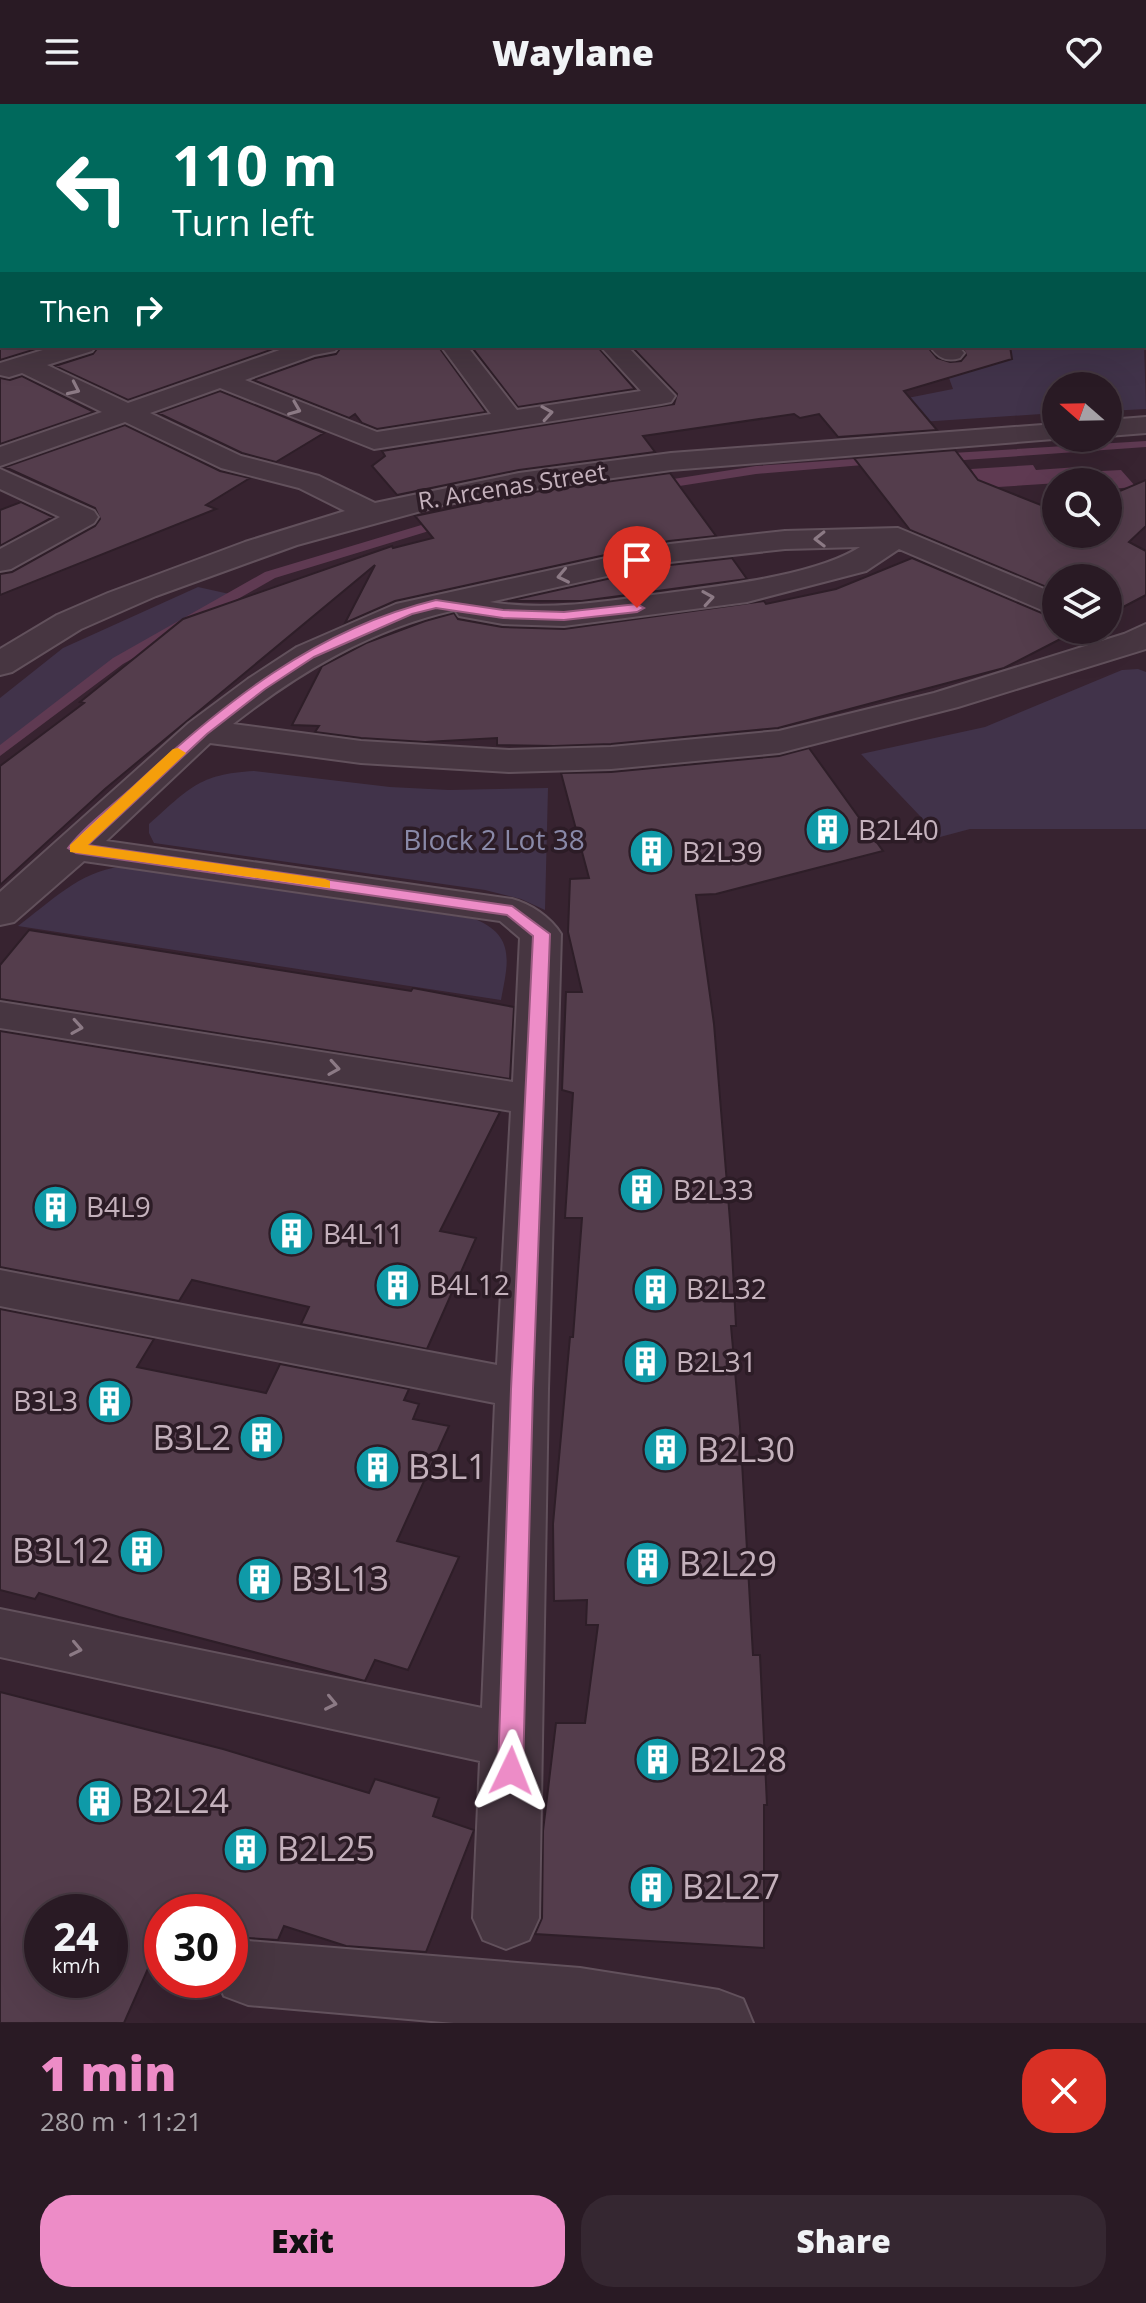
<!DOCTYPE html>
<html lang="en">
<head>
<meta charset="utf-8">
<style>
	:root { --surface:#291a24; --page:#352731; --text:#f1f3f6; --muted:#a5a1a6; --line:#453841; --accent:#ed8cc7 }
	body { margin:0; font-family:"Open Sans",sans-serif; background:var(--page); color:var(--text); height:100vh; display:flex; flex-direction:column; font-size:30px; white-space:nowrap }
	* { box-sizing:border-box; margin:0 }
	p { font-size:26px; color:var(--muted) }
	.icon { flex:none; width:44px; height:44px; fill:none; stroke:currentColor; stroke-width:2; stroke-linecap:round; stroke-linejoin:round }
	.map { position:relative; height:1919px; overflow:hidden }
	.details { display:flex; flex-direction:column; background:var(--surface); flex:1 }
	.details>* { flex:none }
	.guide { position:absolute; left:0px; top:0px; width:1146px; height:244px; box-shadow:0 8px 32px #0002,0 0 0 2px var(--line); background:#00695c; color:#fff; overflow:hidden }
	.needle { width:52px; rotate:290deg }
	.fabs { position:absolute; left:1042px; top:268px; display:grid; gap:16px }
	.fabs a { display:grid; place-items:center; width:80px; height:80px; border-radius:50%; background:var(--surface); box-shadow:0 8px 32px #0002,0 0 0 2px var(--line); font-size:40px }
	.speed { position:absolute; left:24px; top:1790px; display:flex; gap:16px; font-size:40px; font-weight:700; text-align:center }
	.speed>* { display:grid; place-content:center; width:104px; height:104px; border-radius:50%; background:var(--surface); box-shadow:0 8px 32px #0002,0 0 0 2px var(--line); line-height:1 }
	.speed small { font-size:20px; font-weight:400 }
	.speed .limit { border:12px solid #d22; background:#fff; color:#111 }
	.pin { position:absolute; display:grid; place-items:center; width:68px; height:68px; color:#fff; margin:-82px -34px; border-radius:50% 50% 50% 0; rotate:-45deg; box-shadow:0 0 8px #0007 }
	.pin .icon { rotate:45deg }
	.me { position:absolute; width:88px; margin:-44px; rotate:2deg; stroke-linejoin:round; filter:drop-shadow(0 0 6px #0008) }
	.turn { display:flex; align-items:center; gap:28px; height:168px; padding:0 40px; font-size:36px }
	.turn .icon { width:104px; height:104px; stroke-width:2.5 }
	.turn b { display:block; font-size:56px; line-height:68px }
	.then { display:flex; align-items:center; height:76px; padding:0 40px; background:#0003; gap:16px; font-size:30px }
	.round { display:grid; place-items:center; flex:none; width:84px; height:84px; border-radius:32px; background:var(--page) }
	.overview { display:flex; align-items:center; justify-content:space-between; height:136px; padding:0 40px }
	h1 { font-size:48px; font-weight:800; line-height:60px; color:var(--accent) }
	.button { display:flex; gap:16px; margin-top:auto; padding:16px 40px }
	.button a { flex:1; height:92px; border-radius:32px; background:var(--accent); color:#111; font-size:32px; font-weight:800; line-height:92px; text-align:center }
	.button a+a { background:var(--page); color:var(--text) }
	header { display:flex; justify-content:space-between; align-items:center; height:104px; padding:0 40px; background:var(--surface); font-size:36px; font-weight:800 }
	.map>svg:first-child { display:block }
	.green { fill:#41334a }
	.water { fill:#5f3a52 }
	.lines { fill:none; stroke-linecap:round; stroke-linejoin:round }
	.stream { fill:#5f3a52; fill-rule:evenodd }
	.building { fill:#543d4c; stroke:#2e1e28; stroke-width:2; fill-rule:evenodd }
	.street-casing { stroke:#62515c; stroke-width:4 }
	.street { fill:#473641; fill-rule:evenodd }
	.oneway { stroke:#8c7a85 }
	.route { fill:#ed8cc7; stroke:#9a5b81; stroke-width:2 }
	.slow { fill:#f59e0b }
	.labels { text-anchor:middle; stroke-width:7; stroke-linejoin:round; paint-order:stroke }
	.far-street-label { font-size:24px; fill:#c4b1bc; stroke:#2c1c26 }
	.poi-label { font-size:28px; fill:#c4b1bc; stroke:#2c1c26; text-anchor:start }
	.park-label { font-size:28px; fill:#8989a8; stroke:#2c1c26 }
	.near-poi-label { font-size:34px; fill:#c4b1bc; stroke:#2c1c26; text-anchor:start }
</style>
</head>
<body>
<header><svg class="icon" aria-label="menu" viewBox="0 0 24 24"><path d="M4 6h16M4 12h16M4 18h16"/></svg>Waylane<svg class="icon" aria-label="heart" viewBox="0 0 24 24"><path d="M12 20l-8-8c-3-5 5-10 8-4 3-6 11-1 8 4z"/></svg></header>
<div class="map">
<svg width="1146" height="1919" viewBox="0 0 1146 1919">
	<rect width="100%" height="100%" fill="#372330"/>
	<path class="green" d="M 0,0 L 632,0 L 2,2 L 0,140 Z
		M 1144,240 L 1146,305 L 1108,307 L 1108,282 L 1056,282 L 1056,309 L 845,323 L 837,308 L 953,285 L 949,274 L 1007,250 L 1012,242 Z
		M 198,483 L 234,491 L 118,557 L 0,648 L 0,594 L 63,544 Z
		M 1138,565 L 1146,568 L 1146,725 L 970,725 L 940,733 L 861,650 L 985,623 L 1122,566 Z
		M 254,667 L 390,683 L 449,686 L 548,684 L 545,806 L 521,795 L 485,786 L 154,739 L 149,729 L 149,720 C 189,685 198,670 254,667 Z
		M 120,763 L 475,815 C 516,832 508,859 501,896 L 18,822 C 49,799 80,767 120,763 Z"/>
	<path class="water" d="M 1033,361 L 1036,366 L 1078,363 L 1082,368 L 1121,366 L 1136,383 L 1108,385 L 1108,378 L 1090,377 L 982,384 L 971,365 Z"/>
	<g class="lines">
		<path class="stream" d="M 1146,337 L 1146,343 L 936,358 L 930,354 L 936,350 Z
			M 883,353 L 889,357 L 887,359 L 756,370 L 654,386 L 648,382 L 654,378 L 756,362 Z
			M 448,413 L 452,414 L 452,420 L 275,474 L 123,560 L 0,652 L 0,641 L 113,554 L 265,468 Z"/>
	</g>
	<path class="building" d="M 0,242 L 46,242 L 0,256 Z
		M 99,242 L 282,242 L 128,296 L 55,262 L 93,250 Z
		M 342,242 L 438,242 L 486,308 L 377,325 L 362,319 L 355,310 L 349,314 L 253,276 L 315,254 L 336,250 Z
		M 471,242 L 597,242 L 635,285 L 518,303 Z
		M 631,242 L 927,242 L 937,254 L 950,258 L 961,257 L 966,251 L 962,242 L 1010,242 L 1012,255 L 904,287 L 937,326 L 838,333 L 819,310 L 800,314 L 794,310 L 643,332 L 655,348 L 519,366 L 397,391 L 372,362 L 385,352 L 382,347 L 674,300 L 677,290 Z
		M 22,272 L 94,308 L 0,340 L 0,274 L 10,276 Z
		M 220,287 L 324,329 L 276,358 L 242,349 L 158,309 Z
		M 125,321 L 220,367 L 250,374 L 206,401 L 216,405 L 0,491 L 0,470 L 12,468 L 95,422 L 100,415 L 95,404 L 5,363 Z
		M 955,346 L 978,376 L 1056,407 L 1056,430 L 1108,430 L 1108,392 L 1146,376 L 1146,422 L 1129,438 L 1146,447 L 1146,491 L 1108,511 L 1108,474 L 1056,474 L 1056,487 L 910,426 L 854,354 Z
		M 670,369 L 716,432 L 669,437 L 395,497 L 345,519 L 375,461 L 105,685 L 0,781 L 0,662 L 84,599 L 80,598 L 183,515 L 392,442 L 393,444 L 433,434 L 415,412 L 519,390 Z
		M 21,398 L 53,413 L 0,442 L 0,406 Z
		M 732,454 L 747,475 L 582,497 L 508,497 L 670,461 Z
		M 912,454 L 1056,515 L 1056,526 L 1078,526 L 1004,564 L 778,624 L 611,640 L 554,642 L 497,641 L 497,634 L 425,638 L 361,634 L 315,628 L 319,622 L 292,621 L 322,562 L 366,539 L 425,517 L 454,509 L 458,515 L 502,523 L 564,525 L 764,497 L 766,500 L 836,485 Z
		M 809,644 L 883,747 L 716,790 L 696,791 L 714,920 L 731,1129 L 736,1222 L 731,1222 L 740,1323 L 753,1551 L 760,1551 L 767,1701 L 764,1701 L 764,1844 L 535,1830 L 542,1814 L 543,1727 L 556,1619 L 585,1619 L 598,1521 L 586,1521 L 587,1496 L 554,1497 L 553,1420 L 570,1233 L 573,1233 L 582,1114 L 565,1114 L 573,989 L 562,986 L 566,888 L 582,888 L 568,828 L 570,775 L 589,774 L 561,669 L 611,668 L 779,652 Z
		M 29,826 L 411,887 L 413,884 L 514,903 L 510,975 L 0,895 L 0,861 Z
		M 0,927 L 500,1008 L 440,1127 L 476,1134 L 427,1245 L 301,1220 L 309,1203 L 192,1176 L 179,1197 L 0,1163 Z
		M 0,1205 L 154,1235 L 137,1263 L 266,1289 L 280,1260 L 409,1285 L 404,1296 L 419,1300 L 413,1315 L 449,1322 L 397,1437 L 459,1453 L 408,1566 L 375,1556 L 365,1577 L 119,1513 L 39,1489 L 35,1495 L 0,1486 Z
		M 0,1588 L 223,1645 L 369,1689 L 375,1675 L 439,1694 L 433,1712 L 474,1726 L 426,1848 L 346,1842 L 284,1822 L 278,1836 L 248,1834 L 236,1838 L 230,1836 L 230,1808 L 162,1808 L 162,1833 L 124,1919 L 0,1919 ZM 42,1808 L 110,1808 L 110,1876 L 42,1876 Z"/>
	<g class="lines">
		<defs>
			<path id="street" d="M 1144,34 L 1146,34 L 1144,47 Z
				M 1144,125 L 1146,125 L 1146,139 L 1144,139 Z
				M 56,242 L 96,242 L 92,247 L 47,261 L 128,299 L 291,242 L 339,242 L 335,247 L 314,251 L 245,276 L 377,328 L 491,310 L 441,242 L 467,242 L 517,306 L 641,287 L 600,242 L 627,242 L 675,292 L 671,298 L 661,300 L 374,345 L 220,284 L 150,309 L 241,352 L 319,372 L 375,399 L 519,369 L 671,349 L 1056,320 L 1056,334 L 1066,334 L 671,366 L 519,387 L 443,401 L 297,441 L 156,492 L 81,525 L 12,568 L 0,571 L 0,545 L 57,511 L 108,489 L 245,438 L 345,407 L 299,384 L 221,364 L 125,318 L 0,362 L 0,343 L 102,308 L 22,269 L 9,273 L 0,271 L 0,259 Z
				M 930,242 L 958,242 L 964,249 L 960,254 C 946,258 938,254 930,242 Z
				M 1146,313 L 1146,329 L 1108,332 L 1108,316 Z
				M 0,365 L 94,407 L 98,413 L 94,419 L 11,465 L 0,467 L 0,445 L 60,413 L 0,385 Z
				M 898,424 L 1056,490 L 1056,512 L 899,445 L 866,467 L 747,498 L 564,522 L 503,520 L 459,512 L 455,506 C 371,525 299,568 233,620 L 361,637 L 509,646 L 611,643 L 779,627 L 934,589 L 1124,530 L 1146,520 L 1146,545 L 958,603 L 779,649 L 611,665 L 509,668 L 361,659 L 210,639 L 106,737 L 512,795 C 531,800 550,813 561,830 L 548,1285 L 539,1814 L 529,1836 L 506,1845 L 483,1836 L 473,1814 L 480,1657 L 0,1553 L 0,1505 L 482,1604 L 495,1299 L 0,1202 L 0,1166 L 497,1261 L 511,1007 L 0,924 L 0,898 L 513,978 L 520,834 L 500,817 L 84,757 L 14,818 L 0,821 L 0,788 L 189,619 L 248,575 L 297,543 L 396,500 L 670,440 L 785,427 ZM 860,443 C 816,471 727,481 675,488 C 613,496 552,508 490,498 L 670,458 L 785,445 Z
				M 248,1837 L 580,1864 L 719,1886 L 743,1895 L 753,1919 L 454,1919 L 248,1901 L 224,1892 L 217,1876 L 230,1876 L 230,1844 Z"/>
		</defs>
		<use href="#street" class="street-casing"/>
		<use href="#street" class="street"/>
	</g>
	<defs><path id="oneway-chevron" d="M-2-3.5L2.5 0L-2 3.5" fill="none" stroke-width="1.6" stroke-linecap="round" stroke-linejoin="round" transform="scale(2)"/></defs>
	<g class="oneway">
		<use href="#oneway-chevron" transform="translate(74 285) rotate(25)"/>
		<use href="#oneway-chevron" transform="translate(295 305) rotate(22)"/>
		<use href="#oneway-chevron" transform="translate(547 309) rotate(-9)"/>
		<use href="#oneway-chevron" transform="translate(820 435) rotate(179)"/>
		<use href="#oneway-chevron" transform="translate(563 472) rotate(168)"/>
		<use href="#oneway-chevron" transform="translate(708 494) rotate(-9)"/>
		<use href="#oneway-chevron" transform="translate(77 923) rotate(9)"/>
		<use href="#oneway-chevron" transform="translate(334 964) rotate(9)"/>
		<use href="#oneway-chevron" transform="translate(76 1545) rotate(12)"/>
		<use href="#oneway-chevron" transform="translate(331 1599) rotate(12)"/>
	</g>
	<path class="route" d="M 436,496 L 503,506 L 564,508 L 637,500 L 644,504 L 637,508 L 564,516 L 503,514 L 436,504 L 412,510 L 314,553 L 265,585 L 207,630 L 88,741 L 512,802 L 550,830 L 533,1285 L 523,1667 L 520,1675 L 511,1678 L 502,1675 L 498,1667 L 511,1285 L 533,832 L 507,811 L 76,749 L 68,744 C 86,721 112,702 134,682 C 223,599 316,525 436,496 Z"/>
	<path class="slow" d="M 178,644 L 186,649 L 183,652 L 88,741 L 325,775 L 330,777 L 330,784 L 70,748 L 70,741 L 173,645 Z"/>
	<defs>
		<symbol id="building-disc" viewBox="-11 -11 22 22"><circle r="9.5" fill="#0f9aa8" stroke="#2c1c26"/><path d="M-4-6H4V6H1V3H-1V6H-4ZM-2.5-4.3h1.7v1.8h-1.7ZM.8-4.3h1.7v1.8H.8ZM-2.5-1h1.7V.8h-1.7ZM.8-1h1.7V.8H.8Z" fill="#fff"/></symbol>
	</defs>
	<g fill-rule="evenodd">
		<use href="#building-disc" x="802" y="700" width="51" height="51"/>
		<use href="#building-disc" x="626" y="722" width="51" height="51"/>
		<use href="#building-disc" x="616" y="1060" width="51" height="51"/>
		<use href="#building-disc" x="30" y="1078" width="51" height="51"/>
		<use href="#building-disc" x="266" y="1104" width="51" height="51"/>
		<use href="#building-disc" x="372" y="1156" width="51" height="51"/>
		<use href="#building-disc" x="630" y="1160" width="51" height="51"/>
		<use href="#building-disc" x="620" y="1232" width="51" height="51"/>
		<use href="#building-disc" x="84" y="1272" width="51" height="51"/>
		<use href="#building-disc" x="236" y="1308" width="51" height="51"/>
		<use href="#building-disc" x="640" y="1320" width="51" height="51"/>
		<use href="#building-disc" x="352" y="1338" width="51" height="51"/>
		<use href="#building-disc" x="116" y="1422" width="51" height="51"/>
		<use href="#building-disc" x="622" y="1434" width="51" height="51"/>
		<use href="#building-disc" x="234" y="1450" width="51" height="51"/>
		<use href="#building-disc" x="632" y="1630" width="51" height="51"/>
		<use href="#building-disc" x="74" y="1672" width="51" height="51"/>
		<use href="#building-disc" x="220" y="1720" width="51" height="51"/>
		<use href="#building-disc" x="626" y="1758" width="51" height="51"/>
	</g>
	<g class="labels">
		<g class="far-street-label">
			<text transform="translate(512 383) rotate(-9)" y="8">R. Arcenas Street</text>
		</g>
		<g class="poi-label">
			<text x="858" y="736">B2L40</text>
			<text x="682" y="758">B2L39</text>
			<text x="673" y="1096">B2L33</text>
			<text x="86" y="1113">B4L9</text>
			<text x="323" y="1140">B4L11</text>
			<text x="429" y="1191">B4L12</text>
			<text x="686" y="1195">B2L32</text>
			<text x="676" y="1268">B2L31</text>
			<text x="78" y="1307" text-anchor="end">B3L3</text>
		</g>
		<g class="park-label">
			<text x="494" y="746">Block 2 Lot 38</text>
		</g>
		<g class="near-poi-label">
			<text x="231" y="1346" text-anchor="end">B3L2</text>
			<text x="697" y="1358">B2L30</text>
			<text x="408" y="1375">B3L1</text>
			<text x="110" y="1459" text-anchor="end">B3L12</text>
			<text x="679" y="1472">B2L29</text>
			<text x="291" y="1487">B3L13</text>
			<text x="689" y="1668">B2L28</text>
			<text x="131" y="1709">B2L24</text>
			<text x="277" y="1757">B2L25</text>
			<text x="682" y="1795">B2L27</text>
		</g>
	</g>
</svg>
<div class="fabs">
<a><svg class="needle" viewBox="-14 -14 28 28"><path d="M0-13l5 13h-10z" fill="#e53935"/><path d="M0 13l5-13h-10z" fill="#a5a1a6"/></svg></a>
<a><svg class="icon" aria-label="search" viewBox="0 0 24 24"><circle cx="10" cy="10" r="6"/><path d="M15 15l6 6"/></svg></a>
<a><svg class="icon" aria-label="layers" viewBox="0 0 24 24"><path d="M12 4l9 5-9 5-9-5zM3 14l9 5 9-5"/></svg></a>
</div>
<div class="speed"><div>24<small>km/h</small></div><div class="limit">30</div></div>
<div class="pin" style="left:637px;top:504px;background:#d93025"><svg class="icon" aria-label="arrive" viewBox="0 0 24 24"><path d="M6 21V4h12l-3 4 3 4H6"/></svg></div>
<svg class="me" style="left:511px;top:1667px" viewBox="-20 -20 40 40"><path d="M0-17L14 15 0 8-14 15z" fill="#ed8cc7" stroke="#fff" stroke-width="4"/></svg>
<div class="guide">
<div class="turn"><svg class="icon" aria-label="left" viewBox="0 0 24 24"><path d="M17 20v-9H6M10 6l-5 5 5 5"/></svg><div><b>110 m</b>Turn left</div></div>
<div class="then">Then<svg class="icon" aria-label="right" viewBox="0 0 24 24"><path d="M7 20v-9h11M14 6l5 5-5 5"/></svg></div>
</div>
</div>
<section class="details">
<div class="overview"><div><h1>1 min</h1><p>280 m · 11:21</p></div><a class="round" style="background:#d93025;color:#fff"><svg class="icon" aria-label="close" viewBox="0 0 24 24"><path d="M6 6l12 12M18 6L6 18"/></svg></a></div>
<div class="button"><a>Exit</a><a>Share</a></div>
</section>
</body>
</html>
